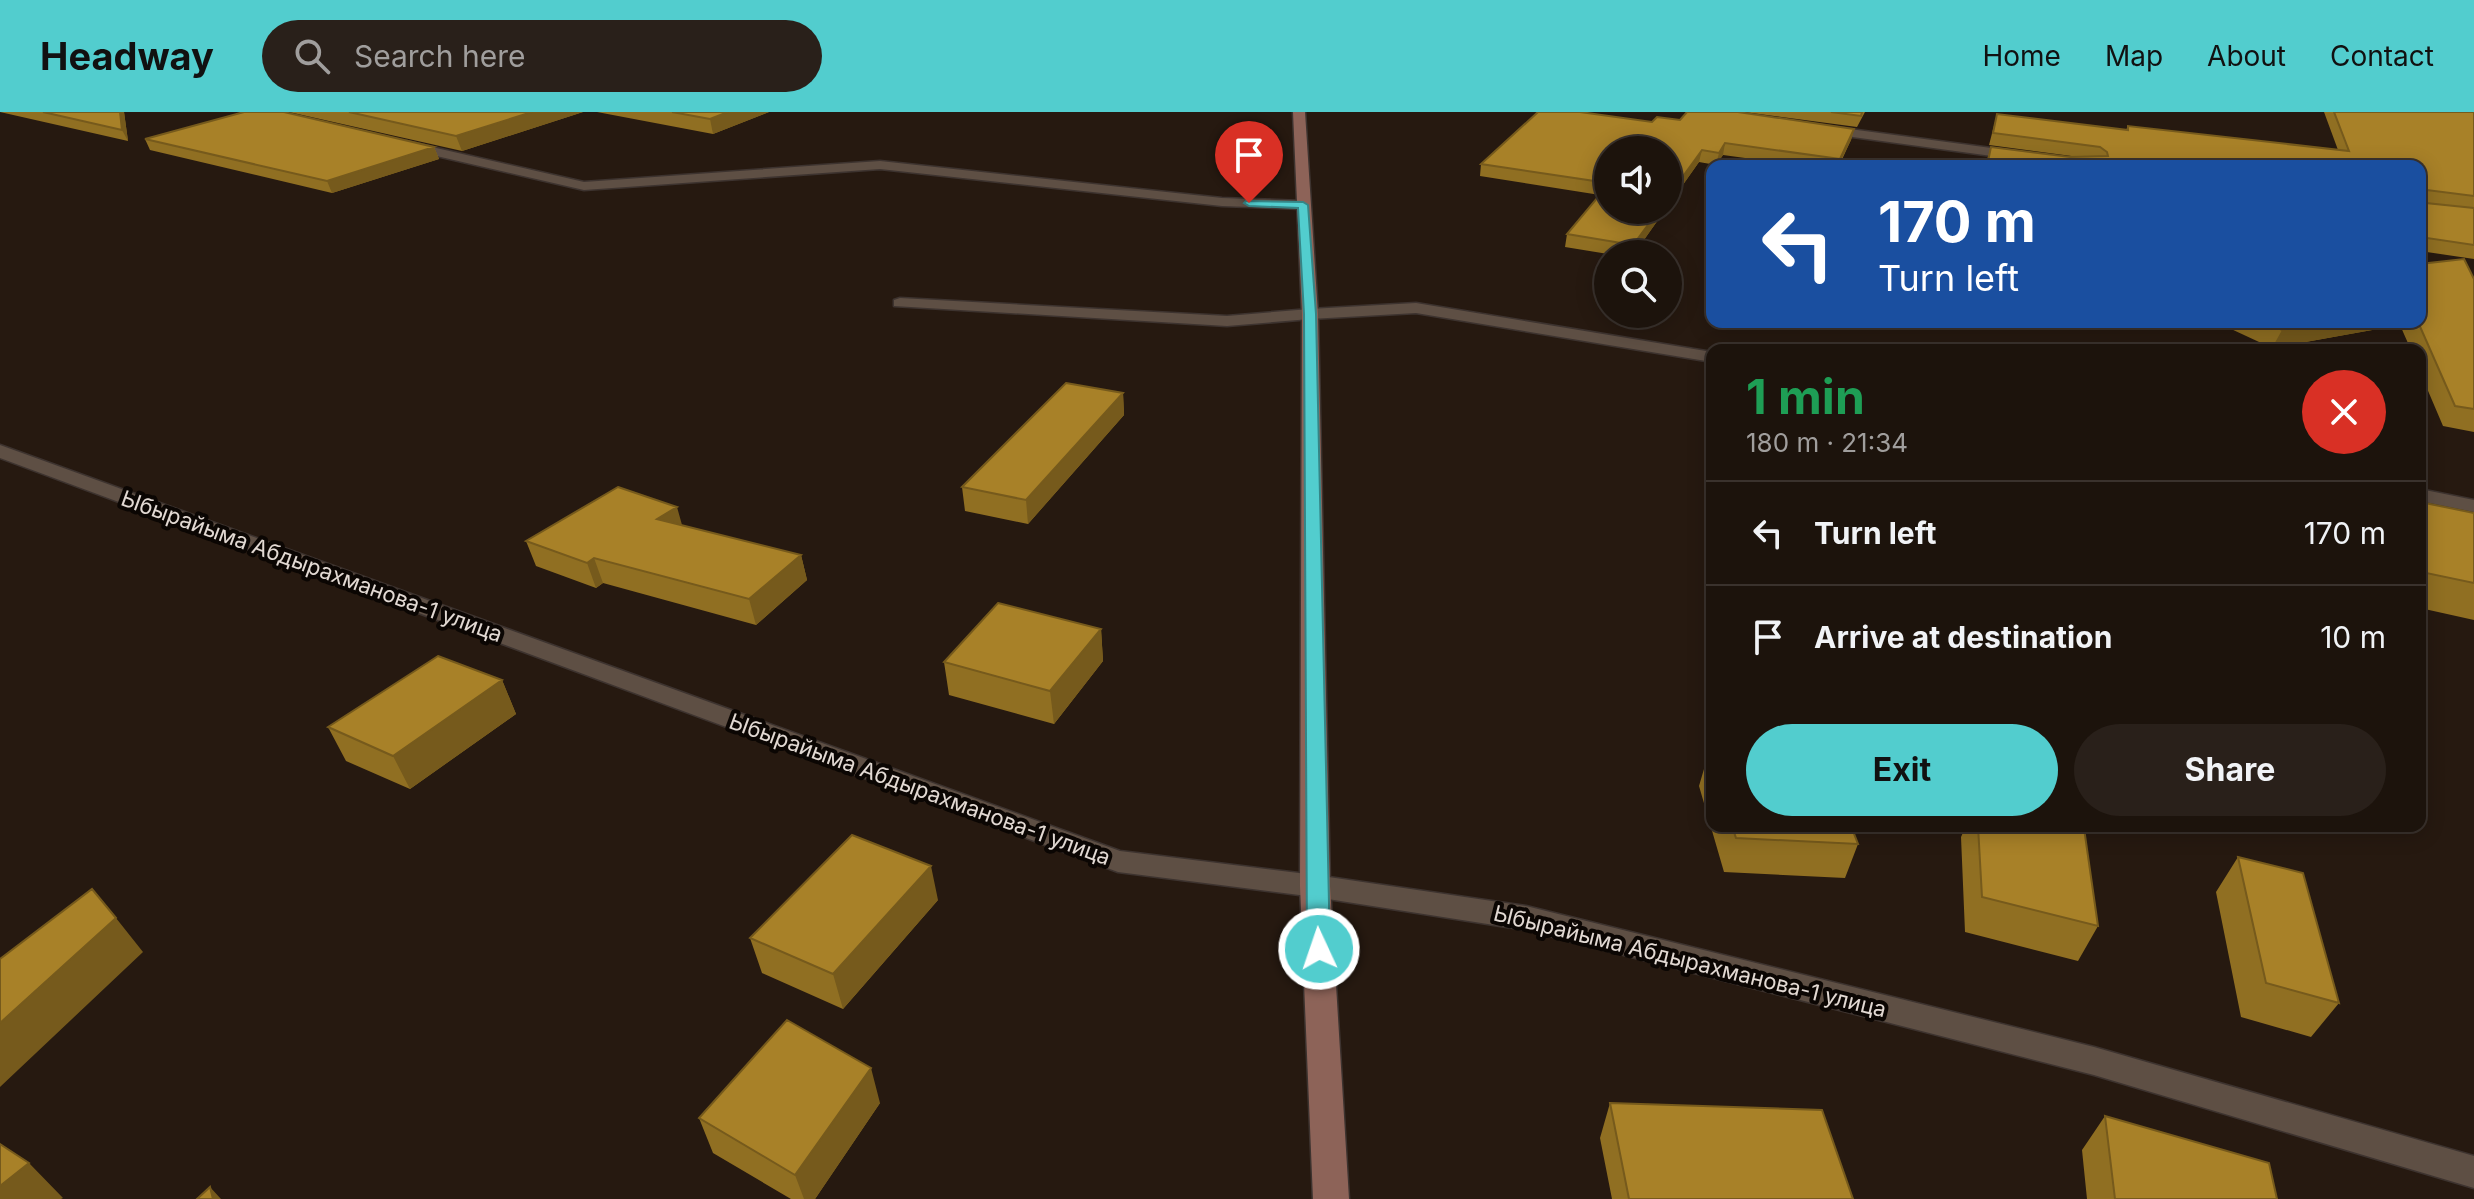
<!DOCTYPE html>
<html lang="en">
<head>
<meta charset="utf-8">
<style>
	:root { --surface:#1c130c; --page:#29201a; --text:#f1f3f6; --muted:#a09e9d; --line:#3a322d; --accent:#52cdce }
	body { margin:0; font-family:Inter,sans-serif; background:var(--page); color:var(--text); height:100vh; display:flex; flex-direction:column; font-size:30px; white-space:nowrap }
	* { box-sizing:border-box; margin:0 }
	p { font-size:26px; color:var(--muted) }
	.icon { flex:none; width:44px; height:44px; fill:none; stroke:currentColor; stroke-width:2; stroke-linecap:round; stroke-linejoin:round }
	.map { position:relative; flex:1; overflow:hidden }
	.sheet { position:absolute; left:1706px; top:232px; width:720px; height:488px; display:flex; flex-direction:column; background:var(--surface); border-radius:16px; box-shadow:0 4px 20px #0003,0 0 0 2px var(--line) }
	.sheet>* { flex:none }
	.banner { position:absolute; left:1706px; top:48px; width:720px; height:168px; border-radius:16px; box-shadow:0 4px 20px #0003,0 0 0 2px var(--line); background:#1a4fa0; color:#fff; overflow:hidden }
	.buttons { position:absolute; left:1594px; top:24px; display:grid; gap:16px }
	.buttons a { display:grid; place-items:center; width:88px; height:88px; border-radius:50%; background:var(--surface); box-shadow:0 4px 20px #0003,0 0 0 2px var(--line); font-size:40px }
	.pin { position:absolute; display:grid; place-items:center; width:68px; height:68px; color:#fff; margin:-82px -34px; border-radius:50% 50% 50% 0; rotate:-45deg; box-shadow:0 0 8px #0007 }
	.pin .icon { rotate:45deg }
	.me { position:absolute; width:88px; margin:-44px; rotate:357deg; stroke-linejoin:round; filter:drop-shadow(0 0 6px #0008) }
	.turn { display:flex; align-items:center; gap:28px; height:168px; padding:0 40px; font-size:36px }
	.turn .icon { width:104px; height:104px; stroke-width:2.5 }
	.turn b { display:block; font-size:56px; line-height:68px }
	.round { display:grid; place-items:center; flex:none; width:84px; height:84px; border-radius:42px; background:var(--page) }
	.headline { display:flex; align-items:center; justify-content:space-between; height:136px; padding:0 40px }
	h1 { font-size:48px; font-weight:700; line-height:60px; color:#1e9e55 }
	.cta { display:flex; gap:16px; margin-top:auto; padding:16px 40px }
	.cta a { flex:1; height:92px; border-radius:48px; background:var(--accent); color:#111; font-size:32px; font-weight:700; line-height:92px; text-align:center }
	.cta a+a { background:var(--page); color:var(--text) }
	ul { padding:0; list-style:none }
	li { display:flex; align-items:center; gap:24px; height:104px; padding:0 40px; border-top:2px solid var(--line) }
	li div { flex:1 }
	li b { display:block; font-size:30px }
	li em { font-style:normal }
	header { display:flex; align-items:center; gap:48px; box-sizing:border-box; height:112px; padding:0 40px; background:var(--accent); color:#111 }
	header strong { font-size:38px }
	nav { display:flex; gap:44px; margin-inline-start:auto; font-size:28px }
	.search { width:560px; height:72px; background:var(--page); display:flex; align-items:center; gap:20px; box-sizing:border-box; padding:0 28px; border-radius:44px; color:var(--muted); font-size:30px }
	.map>svg:first-child { display:block }
	.lines { fill:none; stroke-linecap:round; stroke-linejoin:round }
	.lane-casing { stroke:#3d332f; stroke-width:3 }
	.street-casing { stroke:#3d332f; stroke-width:3 }
	.secondary-casing { stroke:#3d332f; stroke-width:3 }
	.lane { fill:#5e4f44; fill-rule:evenodd }
	.street { fill:#5e4f44; fill-rule:evenodd }
	.secondary { fill:#8d6358; fill-rule:evenodd }
	.wall { fill:#906f22 }
	.shaded-wall { fill:#765a1c }
	.building { fill:#a88128; stroke:#765a1c; stroke-width:2 }
	.route { fill:#52cdce; stroke:#358586; stroke-width:2 }
	.labels { text-anchor:middle; stroke-width:8; stroke-linejoin:round; paint-order:stroke }
	.street-label { font-size:22px; fill:#e2d9d3; stroke:#0b0603 }
</style>
</head>
<body>
<header>
<strong>Headway</strong>
<div class="search"><svg class="icon" aria-label="search" viewBox="0 0 24 24"><circle cx="10" cy="10" r="6"/><path d="M15 15l6 6"/></svg>Search here</div>
<nav><a>Home</a><a>Map</a><a>About</a><a>Contact</a></nav>
</header>
<div class="map">
<svg width="2474" height="1087" viewBox="0 0 2474 1087">
	<rect width="100%" height="100%" fill="#261910"/>
	<g class="lines">
		<defs>
			<path id="lane" d="M 900,186 L 1227,204 L 1310,197 L 1318,202 L 1310,207 L 1227,214 L 894,194 L 894,188 Z"/>
			<path id="street" d="M 1820,13 L 2021,40 L 2027,44 L 2021,48 L 1816,20 L 1816,14 Z
				M 406,29 L 584,70 L 880,49 L 1222,86 L 1303,89 L 1310,93 L 1303,97 L 1222,94 L 880,57 L 584,78 L 402,36 L 400,33 Z
				M 1416,191 L 1712,240 L 1712,250 L 1416,201 L 1310,207 L 1302,202 L 1310,197 Z
				M 0,333 L 1120,739 L 1315,763 L 1526,794 L 2094,935 L 2474,1044 L 2474,1076 L 2094,963 L 1526,818 L 1315,785 L 1118,760 L 0,346 Z
				M 2420,377 L 2474,388 L 2474,400 L 2420,389 Z"/>
			<path id="secondary" d="M 1293,0 L 1305,0 L 1318,202 L 1330,774 L 1349,1087 L 1313,1087 L 1300,774 L 1302,202 Z"/>
		</defs>
		<use href="#lane" class="lane-casing"/>
		<use href="#street" class="street-casing"/>
		<use href="#secondary" class="secondary-casing"/>
		<use href="#lane" class="lane"/>
		<use href="#street" class="street"/>
		<use href="#secondary" class="secondary"/>
	</g>
	<path class="wall" d="M 0,0 L 124,0 L 128,29 Z
		M 289,0 L 583,0 L 462,39 Z
		M 597,0 L 769,0 L 713,22 Z
		M 1744,0 L 1865,0 L 1857,15 Z
		M 2324,0 L 2474,0 L 2474,147 L 2420,139 L 2420,54 L 1985,54 L 1991,35 L 2070,45 L 2079,45 L 1989,33 L 1997,2 L 2126,18 L 2128,14 L 2338,38 Z
		M 1680,8 L 1854,17 L 1851,28 L 1839,54 L 1803,54 L 1723,43 L 1716,53 L 1699,50 L 1634,142 L 1608,142 L 1565,135 L 1567,122 L 1600,83 L 1480,64 L 1481,52 L 1652,10 Z
		M 145,27 L 434,35 L 439,47 L 332,81 L 150,38 Z
		M 2474,167 L 2474,320 L 2443,314 L 2420,260 L 2420,238 L 2411,238 L 2400,213 L 2272,236 L 2216,210 L 2420,210 Z
		M 1123,281 L 1124,303 L 1028,412 L 965,399 L 962,375 Z
		M 2420,390 L 2474,401 L 2474,508 L 2420,496 Z
		M 682,413 L 801,443 L 807,468 L 756,513 L 603,471 L 596,476 L 536,454 L 526,429 Z
		M 1101,517 L 1103,549 L 1054,612 L 949,583 L 944,550 Z
		M 502,568 L 516,602 L 410,677 L 346,649 L 328,615 Z
		M 1709,640 L 1712,640 L 1712,714 L 1851,714 L 1858,732 L 1845,766 L 1724,760 L 1699,674 Z
		M 1966,714 L 2074,714 L 2098,814 L 2078,849 L 1965,820 L 1961,725 Z
		M 2238,745 L 2339,891 L 2311,925 L 2241,905 L 2216,780 Z
		M 938,788 L 843,897 L 762,861 L 750,826 Z
		M 880,991 L 815,1087 L 791,1087 L 713,1041 L 699,1006 Z
		M 1610,991 L 1853,1087 L 1612,1087 L 1600,1026 Z
		M 2105,1004 L 2277,1087 L 2087,1087 L 2082,1038 Z"/>
	<path class="shaded-wall" d="M 120,0 L 124,0 L 128,29 L 122,18 Z
		M 532,0 L 583,0 L 462,39 L 456,24 Z
		M 728,0 L 769,0 L 713,22 L 710,7 Z
		M 1854,17 L 1851,28 L 1838,54 L 1840,47 Z
		M 1725,31 L 1723,43 L 1716,53 L 1719,41 Z
		M 434,35 L 439,47 L 332,81 L 327,69 Z
		M 1702,38 L 1699,50 L 1668,94 L 1668,85 Z
		M 1659,98 L 1665,98 L 1634,142 L 1632,142 L 1633,133 Z
		M 2325,210 L 2402,210 L 2400,213 L 2272,236 L 2282,218 Z
		M 1123,281 L 1124,303 L 1028,412 L 1026,388 Z
		M 677,395 L 684,420 L 657,407 Z
		M 801,443 L 807,468 L 756,513 L 749,487 Z
		M 594,446 L 603,471 L 596,476 L 587,451 Z
		M 1101,517 L 1103,549 L 1054,612 L 1050,579 Z
		M 502,568 L 516,602 L 410,677 L 393,644 Z
		M 931,754 L 938,788 L 843,897 L 833,862 Z
		M 116,806 L 143,840 L 0,975 L 0,911 Z
		M 871,956 L 880,991 L 815,1087 L 804,1087 L 795,1063 Z
		M 29,1051 L 63,1086 L 61,1087 L 0,1087 L 0,1074 Z
		M 210,1075 L 221,1087 L 213,1087 Z"/>
	<path class="building" d="M 43,0 L 120,0 L 122,18 Z
		M 244,0 L 284,0 L 434,35 L 327,69 L 145,27 Z
		M 349,0 L 532,0 L 456,24 Z
		M 672,0 L 728,0 L 710,7 Z
		M 1538,0 L 1580,0 L 1652,10 L 1657,5 L 1680,8 L 1687,0 L 1738,0 L 1854,17 L 1840,47 L 1725,31 L 1719,41 L 1702,38 L 1668,85 L 1668,38 L 1608,38 L 1608,71 L 1481,52 Z
		M 1831,0 L 1862,0 L 1861,4 Z
		M 2334,0 L 2474,0 L 2474,84 L 2427,78 L 2424,80 L 2426,91 L 2474,96 L 2474,133 L 2420,125 L 2420,54 L 1987,54 L 1991,35 L 2070,45 L 2108,44 L 2107,40 L 2100,35 L 1993,21 L 1997,2 L 2128,18 L 2128,14 L 2349,39 Z
		M 1608,73 L 1608,98 L 1659,98 L 1633,133 L 1567,122 Z
		M 2464,147 L 2474,167 L 2474,297 L 2455,294 L 2418,210 L 2420,210 L 2420,152 Z
		M 2266,210 L 2325,210 L 2282,218 Z
		M 1066,271 L 1123,281 L 1026,388 L 962,375 Z
		M 618,375 L 677,395 L 657,407 L 801,443 L 749,487 L 594,446 L 587,451 L 526,429 Z
		M 2420,390 L 2474,401 L 2474,471 L 2426,461 L 2420,444 Z
		M 998,491 L 1101,517 L 1050,579 L 944,550 Z
		M 438,544 L 502,568 L 393,644 L 328,615 Z
		M 1732,714 L 1851,714 L 1858,732 L 1736,726 Z
		M 1978,714 L 2074,714 L 2084,716 L 2098,814 L 1982,785 Z
		M 852,723 L 931,754 L 833,862 L 750,826 Z
		M 2238,745 L 2303,761 L 2339,891 L 2266,871 Z
		M 92,777 L 116,806 L 0,911 L 0,847 Z
		M 787,908 L 871,956 L 795,1063 L 699,1006 Z
		M 1610,991 L 1822,998 L 1853,1087 L 1629,1087 Z
		M 2105,1004 L 2269,1051 L 2277,1087 L 2115,1087 Z
		M 0,1032 L 29,1051 L 0,1074 Z
		M 210,1075 L 213,1087 L 197,1087 Z"/>
	<path class="route" d="M 1246,89 L 1303,90 L 1308,93 L 1316,202 L 1330,837 L 1327,843 L 1319,846 L 1310,843 L 1307,837 L 1304,202 L 1298,96 L 1249,94 L 1244,91 Z"/>
	<g class="labels">
		<g class="street-label">
			<text transform="translate(312 454) rotate(20)" y="8">Ыбырайыма Абдырахманова-1 улица</text>
			<text transform="translate(920 677) rotate(20)" y="8">Ыбырайыма Абдырахманова-1 улица</text>
			<text transform="translate(1690 849) rotate(14)" y="8">Ыбырайыма Абдырахманова-1 улица</text>
		</g>
	</g>
</svg>
<div class="buttons">
<a><svg class="icon" aria-label="sound" viewBox="0 0 24 24"><path d="M4 9h4l5-4v14l-5-4H4zM17 9q2 3 0 6"/></svg></a>
<a><svg class="icon" aria-label="search" viewBox="0 0 24 24"><circle cx="10" cy="10" r="6"/><path d="M15 15l6 6"/></svg></a>
</div>
<div class="pin" style="left:1249px;top:91px;background:#d93025"><svg class="icon" aria-label="arrive" viewBox="0 0 24 24"><path d="M6 21V4h12l-3 4 3 4H6"/></svg></div>
<svg class="me" style="left:1319px;top:837px" viewBox="-20 -20 40 40"><circle r="17" fill="#52cdce" stroke="#fff" stroke-width="3"/><path d="M0-11L8 9 0 5-8 9z" fill="#fff"/></svg>
<div class="banner">
<div class="turn"><svg class="icon" aria-label="left" viewBox="0 0 24 24"><path d="M17 20v-9H6M10 6l-5 5 5 5"/></svg><div><b>170 m</b>Turn left</div></div>
</div>
<section class="sheet">
<div class="headline"><div><h1>1 min</h1><p>180 m · 21:34</p></div><a class="round" style="background:#d93025;color:#fff"><svg class="icon" aria-label="close" viewBox="0 0 24 24"><path d="M6 6l12 12M18 6L6 18"/></svg></a></div>
<ul>
<li><svg class="icon" aria-label="left" viewBox="0 0 24 24"><path d="M17 20v-9H6M10 6l-5 5 5 5"/></svg><div><b>Turn left</b></div><em>170 m</em></li>
<li><svg class="icon" aria-label="arrive" viewBox="0 0 24 24"><path d="M6 21V4h12l-3 4 3 4H6"/></svg><div><b>Arrive at destination</b></div><em>10 m</em></li>
</ul>
<div class="cta"><a>Exit</a><a>Share</a></div>
</section>
</div>
</body>
</html>
